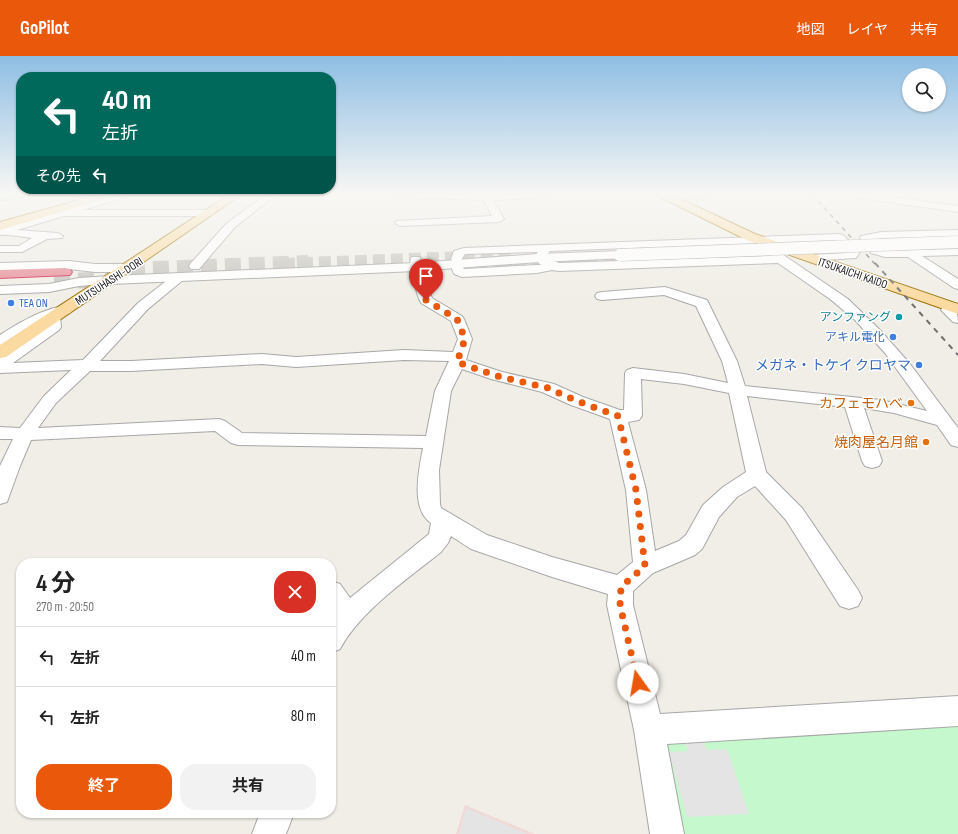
<!DOCTYPE html>
<html lang="ja">
<head>
<meta charset="utf-8">
<style>
	:root { --surface:#fff; --page:#f2f2f2; --text:#222; --muted:#767676; --line:#e0e0e0; --accent:#ea580c }
	body { margin:0; font-family:"Sofia Sans Condensed","Noto Sans JP",sans-serif; background:var(--page); color:var(--text); height:100vh; display:flex; flex-direction:column; font-size:15px; white-space:nowrap }
	* { box-sizing:border-box; margin:0 }
	p { font-size:13px; color:var(--muted) }
	.icon { flex:none; width:22px; height:22px; fill:none; stroke:currentColor; stroke-width:2; stroke-linecap:round; stroke-linejoin:round }
	.map { position:relative; flex:1; overflow:hidden }
	.drawer { position:absolute; left:16px; top:502px; width:320px; height:260px; display:flex; flex-direction:column; background:var(--surface); border-radius:16px; box-shadow:0 1px 3px #0004 }
	.drawer>* { flex:none }
	.banner { position:absolute; left:16px; top:16px; width:320px; height:122px; border-radius:16px; box-shadow:0 1px 3px #0004; background:#00695c; color:#fff; overflow:hidden }
	.tools { position:absolute; left:902px; top:12px; display:grid; gap:8px }
	.tools a { display:grid; place-items:center; width:44px; height:44px; border-radius:50%; background:var(--surface); box-shadow:0 1px 3px #0004; font-size:20px }
	.pin { position:absolute; display:grid; place-items:center; width:34px; height:34px; color:#fff; margin:-41px -17px; border-radius:50% 50% 50% 0; rotate:-45deg; box-shadow:0 0 4px #0007 }
	.pin .icon { rotate:45deg }
	.me { position:absolute; width:44px; margin:-22px; rotate:347deg; stroke-linejoin:round; filter:drop-shadow(0 0 3px #0008) }
	.turn { display:flex; align-items:center; gap:14px; height:84px; padding:0 20px; font-size:18px }
	.turn .icon { width:52px; height:52px; stroke-width:2.5 }
	.turn b { display:block; font-size:28px; line-height:34px }
	.then { display:flex; align-items:center; height:38px; padding:0 20px; background:#0003; gap:8px; font-size:15px }
	.round { display:grid; place-items:center; flex:none; width:42px; height:42px; border-radius:16px; background:var(--page) }
	.summary { display:flex; align-items:center; justify-content:space-between; height:68px; padding:0 20px }
	h1 { font-size:24px; font-weight:700; line-height:30px }
	.primary-button { display:flex; gap:8px; margin-top:auto; padding:8px 20px }
	.primary-button a { flex:1; height:46px; border-radius:16px; background:var(--accent); color:#fff; font-size:16px; font-weight:700; line-height:46px; text-align:center }
	.primary-button a+a { background:var(--page); color:var(--text) }
	ul { padding:0; list-style:none }
	li { display:flex; align-items:center; gap:12px; height:60px; padding:0 20px; border-top:1px solid var(--line) }
	li div { flex:1 }
	li b { display:block; font-size:15px }
	li em { font-style:normal }
	header { display:flex; align-items:center; gap:24px; box-sizing:border-box; height:56px; padding:0 20px; background:var(--accent); color:#fff }
	header strong { font-size:19px }
	nav { display:flex; gap:22px; margin-inline-start:auto; font-size:14px }
	.map>svg:first-child { display:block }
	.commercial { fill:#f0d9d6 }
	.farmland { fill:#eaeed2 }
	.forest { fill:#a7cf9c }
	.park { fill:#c5f9cd }
	.parking { fill:#e4e4e4 }
	.lines { fill:none; stroke-linecap:round; stroke-linejoin:round }
	.motorway-tunnel-far1 { stroke:#c6c5be; stroke-width:12; stroke-dasharray:12 6; stroke-linecap:butt }
	.motorway-tunnel { stroke:#c6c5be; stroke-width:16; stroke-dasharray:16 8; stroke-linecap:butt }
	.minor-casing { stroke:#a7a7a7; stroke-width:2 }
	.tertiary-casing { stroke:#a7a7a7; stroke-width:2 }
	.primary-casing { stroke:#997202; stroke-width:2 }
	.motorway-casing { stroke:#d92958; stroke-width:2 }
	.minor { fill:#fff; fill-rule:evenodd }
	.tertiary { fill:#fff; fill-rule:evenodd }
	.primary { fill:#fadaa1; fill-rule:evenodd }
	.motorway { fill:#e6909a; fill-rule:evenodd }
	.rail-far1 { stroke:#6e6e6e; stroke-width:1.5; stroke-dasharray:4.5 4.5; stroke-linecap:butt }
	.rail { stroke:#6e6e6e; stroke-width:2; stroke-dasharray:5.5 5.5; stroke-linecap:butt }
	.tertiary-bridge-casing { stroke:#a7a7a7; stroke-width:13; stroke-linecap:butt }
	.tertiary-bridge { stroke:#fff; stroke-width:12 }
	.route { stroke:#ea580c; stroke-width:7; stroke-dasharray:0 12.6 }
	.shop-dot { fill:#3f7fe0; stroke:#fff; stroke-width:1.5 }
	.culture-dot { fill:#0f9aa8; stroke:#fff; stroke-width:1.5 }
	.food-dot { fill:#e8710a; stroke:#fff; stroke-width:1.5 }
	.labels { text-anchor:middle; stroke-width:3; stroke-linejoin:round; paint-order:stroke }
	.far-street-label { font-size:12px; fill:#202020; stroke:#fff }
	.far-shop-label { font-size:12px; fill:#366cbe; stroke:#fff; text-anchor:start }
	.far-culture-label { font-size:12px; fill:#0d838f; stroke:#fff; text-anchor:end }
	.shop-label { font-size:14px; fill:#366cbe; stroke:#fff; text-anchor:end }
	.food-label { font-size:14px; fill:#c56008; stroke:#fff; text-anchor:end }
</style>
</head>
<body>
<header>
<strong>GoPilot</strong>
<nav><a>地図</a><a>レイヤ</a><a>共有</a></nav>
</header>
<div class="map">
<svg width="958" height="778" viewBox="0 0 958 778">
	<rect width="100%" height="100%" fill="#f0eee6"/>
	<path class="commercial" d="M 670,138 L 757,138 L 706,140 L 713,145 L 689,146 Z
		M 465,749 L 535,778 L 456,778 Z"/>
	<path class="farmland" d="M 905,138 L 958,138 L 958,146 L 952,143 L 913,142 Z"/>
	<path class="forest" d="M 0,138 L 41,138 L 0,146 Z"/>
	<path class="park" d="M 958,670 L 958,778 L 677,778 L 661,693 L 667,683 L 730,679 Z"/>
	<path class="parking" d="M 709,681 L 704,687 L 707,694 L 727,693 L 749,758 L 687,761 L 669,696 L 688,695 L 687,690 L 676,683 Z
		M 466,752 L 527,778 L 459,778 Z"/>
	<g class="lines">
		<path class="motorway-tunnel-far1" d="M 283,208 L 512,199
			M 496,208 L 647,202"/>
		<path class="motorway-tunnel" d="M 496,208 L 521,207
			M 105,215 L 308,207
			M 54,225 L 95,224"/>
		<defs>
			<path id="minor" d="M 117,138 L 131,138 L 129,140 L 83,154 L 210,154 L 215,157 L 210,160 L 64,160 L 17,174 L 58,177 L 63,180 L 62,182 L 47,183 L 22,196 L 0,196 L 0,190 L 19,190 L 32,182 C 24,181 5,178 0,179 L 0,173 Z
				M 267,138 L 277,138 L 235,171 L 199,213 L 191,213 L 189,210 L 191,207 L 227,167 Z
				M 392,138 L 478,139 L 556,138 L 551,141 L 493,144 L 504,163 L 499,166 L 400,170 L 395,167 L 396,165 L 492,160 L 484,144 L 396,141 Z
				M 848,138 L 870,138 L 958,150 L 958,156 L 853,141 Z
				M 958,174 L 958,180 L 881,182 L 872,184 L 879,193 L 886,195 L 958,193 L 958,199 L 922,200 L 958,223 L 958,233 L 954,232 L 908,201 L 885,201 L 871,197 L 860,182 L 861,180 L 881,176 Z
				M 839,178 L 843,179 L 860,196 L 856,202 L 809,205 L 805,204 L 803,202 L 805,200 L 809,199 L 848,197 L 836,184 L 550,195 L 545,201 L 559,207 L 771,200 L 770,197 C 774,192 782,189 788,191 L 790,193 L 782,198 L 848,243 L 880,274 L 910,308 L 958,372 L 958,391 L 951,389 L 937,369 L 894,357 L 864,352 L 882,405 L 879,410 L 872,412 L 865,410 L 862,405 L 845,351 L 747,340 L 766,416 L 802,452 L 858,534 L 862,542 L 858,550 L 849,553 L 840,550 L 786,464 L 755,430 L 737,441 L 719,461 L 702,493 L 695,499 L 653,517 L 633,535 L 633,549 L 660,658 L 958,640 L 958,670 L 667,688 L 684,778 L 650,778 L 634,674 L 607,549 L 608,538 L 552,521 L 471,493 L 451,480 L 448,487 L 441,496 C 409,522 360,555 340,593 L 331,597 L 331,561 L 333,559 L 331,557 L 331,525 L 340,528 L 350,542 L 429,478 L 431,467 C 410,453 419,413 423,392 L 238,389 L 231,387 L 215,375 L 31,384 L 20,410 L 7,446 L 0,448 L 0,410 L 13,383 L 0,383 L 0,371 L 20,372 L 44,340 L 71,314 L 0,317 L 0,302 L 47,269 L 47,265 L 37,268 L 5,288 L 0,289 L 0,279 C 15,269 52,247 70,251 L 72,254 L 70,257 L 60,260 L 61,271 L 59,274 L 13,307 L 83,304 L 138,247 L 175,218 L 183,218 L 185,221 L 183,224 L 148,253 L 100,305 L 131,305 L 262,298 L 296,301 L 404,294 L 453,296 L 458,283 L 451,265 L 421,247 C 419,243 416,236 416,231 C 416,228 417,229 416,225 C 414,217 407,209 412,201 L 420,201 L 423,215 L 429,226 L 428,232 L 432,242 L 462,260 L 464,263 L 472,283 L 466,304 L 502,316 L 554,328 L 583,341 L 620,354 L 624,354 L 625,317 L 627,314 L 633,312 L 684,318 L 728,327 L 722,305 L 696,250 L 664,239 L 602,244 L 597,243 L 595,240 L 597,237 L 602,236 L 665,231 L 707,244 L 737,305 L 745,330 L 881,344 L 927,355 L 885,297 L 855,264 L 830,243 L 778,207 L 559,215 L 552,214 L 537,217 L 462,221 L 454,218 L 450,208 L 453,205 L 451,203 L 454,195 L 464,192 ZM 538,196 L 533,202 L 541,209 L 537,209 L 464,213 L 460,206 L 465,198 ZM 404,304 L 449,305 L 435,335 L 426,380 L 242,377 L 225,365 L 219,363 L 38,372 L 56,347 L 90,315 L 131,315 L 262,308 L 296,311 ZM 462,313 L 491,323 L 542,336 L 571,349 L 610,363 L 626,434 L 633,506 L 617,519 L 552,501 L 487,479 L 441,452 L 440,448 L 439,414 L 451,335 ZM 641,323 L 684,328 L 729,337 L 746,416 L 723,431 L 703,449 L 686,479 L 679,485 L 655,495 L 646,434 L 628,366 L 639,364 L 642,360 Z
				M 69,205 L 95,208 L 129,208 L 133,209 L 135,212 L 133,215 L 129,216 L 95,216 L 69,213 L 0,215 L 0,207 Z
				M 111,220 L 115,221 L 117,224 L 115,227 L 79,230 L 49,236 L 0,238 L 0,230 L 49,228 L 79,222 Z
				M 953,247 L 958,248 L 957,255 L 958,267 L 953,266 L 941,254 L 943,251 Z
				M 260,757 L 294,757 L 286,778 L 252,778 Z"/>
			<path id="tertiary" d="M 620,195 L 625,196 L 627,199 L 625,202 L 539,206 L 416,215 L 111,228 L 106,227 L 104,224 L 106,221 L 111,220 L 416,207 L 539,198 Z"/>
			<path id="primary" d="M 101,138 L 116,138 L 115,140 L 0,174 L 0,166 Z
				M 230,138 L 242,138 L 6,301 L 0,302 L 0,289 Z
				M 657,138 L 670,138 L 755,178 L 958,248 L 958,258 L 747,184 L 658,140 Z"/>
			<path id="motorway" d="M 65,212 L 70,213 L 72,216 L 70,219 L 0,222 L 0,214 Z"/>
		</defs>
		<use href="#minor" class="minor-casing"/>
		<use href="#tertiary" class="tertiary-casing"/>
		<use href="#primary" class="primary-casing"/>
		<use href="#motorway" class="motorway-casing"/>
		<use href="#minor" class="minor"/>
		<use href="#tertiary" class="tertiary"/>
		<use href="#primary" class="primary"/>
		<use href="#motorway" class="motorway"/>
		<path class="rail-far1" d="M 812,138 L 875,208"/>
		<path class="rail" d="M 875,207 L 958,299"/>
		<defs>
			<path id="tertiary-bridge" d="M 620,199 L 958,186"/>
		</defs>
		<use href="#tertiary-bridge" class="tertiary-bridge-casing"/>
		<use href="#tertiary-bridge" class="tertiary-bridge"/>
	</g>
	<linearGradient id="sky" x2="0" y2="1"><stop stop-color="#8ebee4"/><stop offset="0.56" stop-color="#f8f7f4"/><stop offset="1" stop-color="#f8f7f4" stop-opacity="0"/></linearGradient>
	<rect width="958" height="247" fill="url(#sky)"/>
	<g class="lines">
		<path class="route" d="M 426,244 L 457,263 L 465,283 L 457,306 L 497,320 L 548,332 L 577,345 L 618,360 L 636,434 L 645,510 L 621,531 L 620,549 L 638,627"/>
	</g>
	<g class="shop-dot">
		<circle cx="11" cy="247" r="4"/>
		<circle cx="893" cy="281" r="4"/>
		<circle cx="919" cy="309" r="4"/>
	</g>
	<circle class="culture-dot" cx="899" cy="261" r="4"/>
	<g class="food-dot">
		<circle cx="911" cy="347" r="4"/>
		<circle cx="926" cy="386" r="4"/>
	</g>
	<g class="labels">
		<g class="far-street-label">
			<text transform="translate(853 217) rotate(19)" y="4">ITSUKAICHI KAIDO</text>
			<text transform="translate(109 225) rotate(-33)" y="4">MUTSUHASHI-DORI</text>
		</g>
		<g class="far-shop-label">
			<text x="19" y="251">TEA ON</text>
			<text x="885" y="285" text-anchor="end">アキル電化</text>
		</g>
		<g class="far-culture-label">
			<text x="891" y="265">アンファング</text>
		</g>
		<g class="shop-label">
			<text x="911" y="314">メガネ・トケイ クロヤマ</text>
		</g>
		<g class="food-label">
			<text x="903" y="352">カフェモハべ</text>
			<text x="918" y="391">焼肉屋名月館</text>
		</g>
	</g>
</svg>
<div class="tools">
<a><svg class="icon" aria-label="search" viewBox="0 0 24 24"><circle cx="10" cy="10" r="6"/><path d="M15 15l6 6"/></svg></a>
</div>
<div class="pin" style="left:426px;top:244px;background:#d93025"><svg class="icon" aria-label="arrive" viewBox="0 0 24 24"><path d="M6 21V4h12l-3 4 3 4H6"/></svg></div>
<svg class="me" style="left:638px;top:627px" viewBox="-20 -20 40 40"><circle r="19" fill="#fff"/><path d="M0-13L10 11 0 6-10 11z" fill="#ea580c"/></svg>
<div class="banner">
<div class="turn"><svg class="icon" aria-label="left" viewBox="0 0 24 24"><path d="M17 20v-9H6M10 6l-5 5 5 5"/></svg><div><b>40 m</b>左折</div></div>
<div class="then">その先<svg class="icon" aria-label="left" viewBox="0 0 24 24"><path d="M17 20v-9H6M10 6l-5 5 5 5"/></svg></div>
</div>
<section class="drawer">
<div class="summary"><div><h1>4 分</h1><p>270 m · 20:50</p></div><a class="round" style="background:#d93025;color:#fff"><svg class="icon" aria-label="close" viewBox="0 0 24 24"><path d="M6 6l12 12M18 6L6 18"/></svg></a></div>
<ul>
<li><svg class="icon" aria-label="left" viewBox="0 0 24 24"><path d="M17 20v-9H6M10 6l-5 5 5 5"/></svg><div><b>左折</b></div><em>40 m</em></li>
<li><svg class="icon" aria-label="left" viewBox="0 0 24 24"><path d="M17 20v-9H6M10 6l-5 5 5 5"/></svg><div><b>左折</b></div><em>80 m</em></li>
</ul>
<div class="primary-button"><a>終了</a><a>共有</a></div>
</section>
</div>
</body>
</html>
